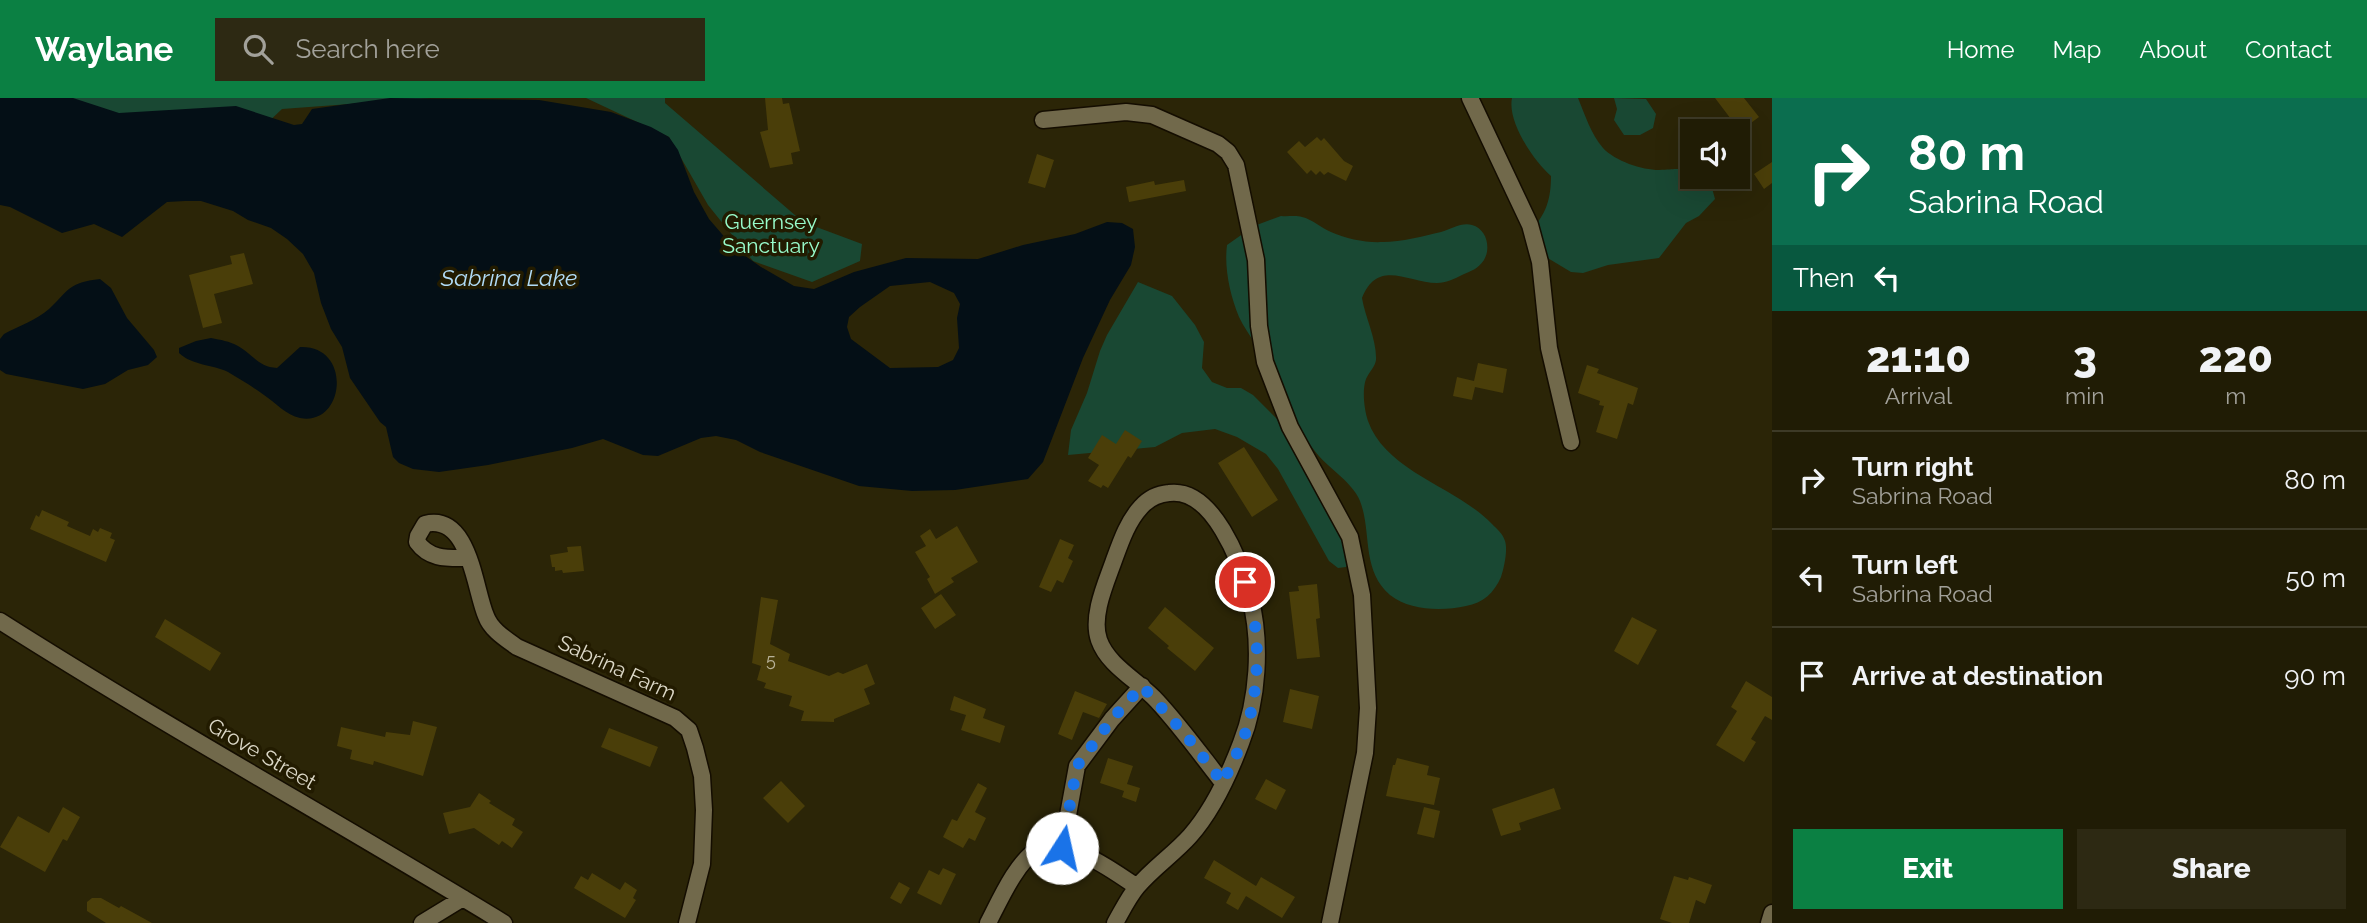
<!DOCTYPE html>
<html lang="en">
<head>
<meta charset="utf-8">
<style>
	:root { --surface:#201c05; --page:#2d2913; --text:#f1f3f6; --muted:#a2a19a; --line:#3d3a27; --accent:#0b8043 }
	body { margin:0; font-family:Raleway,sans-serif; background:var(--page); color:var(--text); height:100vh; display:flex; flex-direction:column; font-size:26px; white-space:nowrap }
	* { box-sizing:border-box; margin:0 }
	p { font-size:23px; color:var(--muted) }
	.icon { flex:none; width:38px; height:38px; fill:none; stroke:currentColor; stroke-width:2; stroke-linecap:round; stroke-linejoin:round }
	.map { position:relative; flex:1; overflow:hidden }
	.side { display:flex; flex-direction:column; background:var(--surface); width:595px }
	.side>* { flex:none }
	.guide { background:#0b6e4f; color:#fff; overflow:hidden }
	.controls { position:absolute; left:1680px; top:21px; display:grid; gap:14px }
	.controls a { display:grid; place-items:center; width:70px; height:70px; border-radius:0px; background:var(--surface); box-shadow:0 7px 28px #0002,0 0 0 2px var(--line); font-size:35px }
	.pin { position:absolute; display:grid; place-items:center; width:60px; height:60px; color:#fff; margin:-30px; border:4px solid #fff; border-radius:50%; box-shadow:0 2px 7px #0007 }
	.me { position:absolute; width:77px; margin:-38px; rotate:10deg; stroke-linejoin:round; filter:drop-shadow(0 0 5px #0008) }
	.turn { display:flex; align-items:center; gap:24px; height:147px; padding:0 21px; font-size:32px }
	.turn .icon { width:91px; height:91px; stroke-width:2.5 }
	.turn b { display:block; font-size:49px; line-height:60px }
	.then { display:flex; align-items:center; height:66px; padding:0 21px; background:#0003; gap:14px; font-size:26px }
	.eta { display:flex; justify-content:space-evenly; align-items:center; height:119px; text-align:center }
	.eta b { font-size:42px; font-weight:800; line-height:49px }
	.cta { display:flex; gap:14px; margin-top:auto; padding:14px 21px }
	.cta a { flex:1; height:80px; border-radius:0px; background:var(--accent); color:#fff; font-size:28px; font-weight:800; line-height:80px; text-align:center }
	.cta a+a { background:var(--page); color:var(--text) }
	ul { padding:0; list-style:none }
	li { display:flex; align-items:center; gap:21px; height:98px; padding:0 21px; border-top:2px solid var(--line) }
	li div { flex:1 }
	li b { display:block; font-size:26px }
	li em { font-style:normal }
	header { display:flex; align-items:center; gap:42px; box-sizing:border-box; height:98px; padding:0 35px; background:var(--accent); color:#fff }
	header strong { font-size:33px }
	nav { display:flex; gap:38px; margin-inline-start:auto; font-size:24px }
	.search { width:490px; height:63px; background:var(--page); display:flex; align-items:center; gap:18px; box-sizing:border-box; padding:0 24px; border-radius:0px; color:var(--muted); font-size:26px }
	main { display:flex; flex:1; min-height:0 }
	.map>svg:first-child { display:block }
	.green { fill:#194833 }
	.water { fill:#040f16; fill-rule:evenodd }
	.building { fill:#4a3e09 }
	.lines { fill:none; stroke-linecap:round; stroke-linejoin:round }
	.minor-casing { stroke:#140d00; stroke-width:19 }
	.minor { stroke:#71694b; stroke-width:16 }
	.route { stroke:#1a73e8; stroke-width:12; stroke-dasharray:0 21.6 }
	.labels { text-anchor:middle; stroke-width:7; stroke-linejoin:round; paint-order:stroke }
	.number-label { font-size:18px; fill:#b8b298 }
	.park-label { font-size:21px; fill:#98fccb; stroke:#221b00 }
	.street-label { font-size:21px; fill:#dcd8c7; stroke:#221b00 }
	.water-label { font-size:23px; font-style:italic; fill:#b1dcf7; stroke:#221b00 }
</style>
</head>
<body>
<header>
<strong>Waylane</strong>
<div class="search"><svg class="icon" aria-label="search" viewBox="0 0 24 24"><circle cx="10" cy="10" r="6"/><path d="M15 15l6 6"/></svg>Search here</div>
<nav><a>Home</a><a>Map</a><a>About</a><a>Contact</a></nav>
</header>
<main>
<div class="map">
<svg width="1772" height="825" viewBox="0 0 1772 825">
	<rect width="100%" height="100%" fill="#2b2507"/>
	<path class="green" d="M 39,0 L 431,0 L 282,11 L 263,29 L 109,19 Z
		M 586,0 L 665,0 L 665,5 L 803,124 L 862,146 L 860,163 L 812,184 L 753,163 L 708,107 L 669,39 Z
		M 1512,0 L 1578,0 C 1585,17 1591,36 1603,50 C 1615,63 1642,72 1659,72 C 1675,72 1675,69 1692,74 L 1692,79 L 1699,79 L 1712,90 L 1715,101 L 1699,118 L 1686,125 L 1659,160 L 1608,167 L 1583,175 L 1571,174 L 1541,156 L 1530,133 C 1546,117 1551,101 1551,78 C 1534,63 1507,24 1512,0 Z
		M 1614,0 L 1646,1 L 1656,16 L 1653,30 L 1640,37 L 1624,37 L 1614,22 L 1617,11 Z
		M 1281,118 C 1287,119 1296,117 1302,119 C 1312,121 1321,130 1331,134 C 1347,141 1366,145 1383,144 C 1401,144 1424,138 1441,134 C 1451,131 1462,124 1472,127 C 1487,131 1491,150 1484,162 C 1478,171 1471,173 1462,177 C 1454,181 1446,185 1437,185 C 1408,185 1378,160 1362,200 C 1365,219 1377,242 1376,262 C 1375,269 1369,274 1366,281 C 1362,292 1364,311 1368,323 C 1386,374 1457,389 1492,426 C 1497,431 1503,436 1505,443 C 1508,452 1504,470 1501,479 C 1494,495 1483,505 1466,508 C 1443,513 1410,513 1390,497 C 1361,472 1372,434 1360,403 C 1352,383 1327,370 1314,352 C 1289,321 1275,281 1255,246 C 1250,237 1243,228 1239,219 C 1230,197 1224,170 1227,147 L 1254,128 Z
		M 1138,184 L 1172,198 L 1195,227 L 1204,244 L 1202,270 L 1212,284 L 1227,290 L 1241,290 L 1253,297 L 1277,321 L 1287,340 L 1343,422 L 1350,463 L 1346,469 L 1338,470 L 1329,463 L 1278,371 L 1266,356 L 1237,339 L 1215,331 L 1182,335 L 1155,349 L 1068,357 L 1071,332 L 1087,295 L 1100,253 L 1107,237 Z"/>
	<path class="water" d="M 0,0 L 73,0 L 119,15 L 236,8 L 294,27 L 302,26 L 312,11 L 390,0 L 539,2 L 611,14 L 651,29 L 669,39 L 678,52 L 694,94 L 709,121 L 734,150 L 761,169 L 794,188 L 814,191 L 854,174 L 906,160 L 978,161 L 1023,147 L 1075,136 L 1107,124 L 1122,125 L 1133,131 L 1135,149 L 1131,167 L 1110,202 L 1083,260 L 1043,364 L 1028,381 L 955,392 L 912,393 L 859,388 L 760,354 L 736,342 L 716,338 L 701,340 L 658,358 L 643,357 L 603,341 L 572,350 L 488,367 L 439,374 L 413,371 L 399,365 L 393,359 L 386,329 L 380,324 L 350,280 L 342,249 L 331,231 L 321,205 L 314,175 L 303,156 L 287,141 L 271,130 L 248,122 L 233,113 L 201,103 L 185,103 L 167,104 L 122,139 L 94,126 L 62,135 L 10,109 L 0,107 ZM 930,184 L 954,195 L 960,206 L 957,220 L 959,250 L 953,262 L 938,269 L 890,270 L 851,241 L 847,229 L 849,219 L 860,209 L 890,188 Z
		M 100,181 L 111,190 L 127,220 L 154,252 L 157,259 L 148,267 L 128,272 L 105,286 L 83,291 L 6,276 L 0,272 L 0,241 L 4,236 C 19,228 36,222 49,211 C 70,191 68,185 100,181 Z
		M 211,240 C 221,242 229,243 238,248 C 254,257 258,269 277,270 L 300,249 C 353,247 345,329 300,320 C 286,317 276,305 264,297 C 253,289 240,281 228,274 C 212,266 193,268 179,255 L 179,250 L 196,243 Z"/>
	<path class="building" d="M 765,0 L 782,0 L 783,6 L 789,5 L 800,53 L 791,55 L 793,66 L 770,70 L 760,34 L 768,32 Z
		M 1715,0 L 1744,0 L 1759,19 L 1740,33 Z
		M 1317,39 L 1321,43 L 1324,40 L 1344,63 L 1353,68 L 1346,83 L 1328,74 L 1324,77 L 1320,73 L 1316,77 L 1311,72 L 1307,76 L 1287,54 L 1299,43 L 1305,49 Z
		M 1037,56 L 1054,62 L 1045,90 L 1028,85 Z
		M 1772,64 L 1772,85 L 1764,91 L 1754,76 Z
		M 1184,82 L 1186,93 L 1129,104 L 1126,89 L 1154,83 L 1155,87 Z
		M 244,155 L 253,186 L 214,196 L 222,225 L 203,230 L 189,177 L 232,166 L 230,158 Z
		M 1478,265 L 1507,271 L 1503,295 L 1475,289 L 1472,302 L 1453,298 L 1457,279 L 1474,283 Z
		M 1587,267 L 1599,271 L 1597,275 L 1638,290 L 1633,307 L 1628,305 L 1617,341 L 1596,334 L 1604,308 L 1599,307 L 1600,303 L 1578,295 Z
		M 1125,332 L 1142,343 L 1131,360 L 1128,358 L 1108,390 L 1103,387 L 1101,390 L 1088,383 L 1099,367 L 1088,360 L 1102,337 L 1116,346 Z
		M 1244,349 L 1278,402 L 1252,419 L 1218,365 Z
		M 42,412 L 69,424 L 67,428 L 90,438 L 93,431 L 98,434 L 100,430 L 112,435 L 110,440 L 115,442 L 106,464 L 30,431 L 36,417 L 39,419 Z
		M 957,428 L 978,464 L 951,480 L 954,484 L 935,496 L 927,481 L 930,479 L 915,454 L 926,448 L 920,438 L 930,431 L 936,441 Z
		M 1060,441 L 1074,447 L 1068,460 L 1073,463 L 1063,485 L 1057,482 L 1051,494 L 1039,489 Z
		M 581,448 L 584,473 L 563,475 L 562,472 L 555,473 L 555,469 L 552,469 L 550,457 L 568,454 L 567,449 Z
		M 1317,486 L 1320,520 L 1316,521 L 1320,559 L 1297,561 L 1289,494 L 1299,493 L 1298,488 Z
		M 941,496 L 956,517 L 935,531 L 921,510 Z
		M 761,499 L 778,502 L 770,546 L 790,556 L 788,563 L 829,578 L 838,574 L 843,576 L 867,566 L 875,586 L 864,591 L 870,606 L 834,621 L 834,624 L 801,623 L 804,613 L 789,608 L 792,598 L 764,590 L 766,585 L 757,582 L 761,568 L 752,565 Z
		M 1165,509 L 1214,550 L 1195,573 L 1167,550 L 1169,548 L 1148,530 Z
		M 1632,519 L 1657,532 L 1638,567 L 1614,553 Z
		M 165,521 L 221,555 L 210,573 L 155,539 Z
		M 1746,583 L 1772,599 L 1772,622 L 1765,618 L 1751,641 L 1756,644 L 1744,664 L 1716,647 L 1737,613 L 1731,609 Z
		M 1290,591 L 1319,598 L 1312,631 L 1283,624 Z
		M 1075,593 L 1107,606 L 1099,620 L 1083,614 L 1072,642 L 1058,636 Z
		M 954,598 L 986,611 L 983,620 L 1005,628 L 1000,645 L 961,632 L 966,617 L 950,612 Z
		M 413,623 L 437,629 L 423,678 L 374,663 L 373,667 L 350,661 L 352,652 L 337,648 L 341,629 L 385,639 L 386,634 L 410,637 Z
		M 609,630 L 658,649 L 650,669 L 601,649 Z
		M 1108,660 L 1133,668 L 1127,686 L 1140,690 L 1136,704 L 1122,699 L 1124,693 L 1100,685 Z
		M 1397,660 L 1429,668 L 1427,677 L 1440,680 L 1434,707 L 1386,698 L 1393,667 L 1395,667 Z
		M 1266,681 L 1286,692 L 1276,712 L 1255,701 Z
		M 781,683 L 805,708 L 788,725 L 763,700 Z
		M 978,685 L 987,690 L 975,714 L 986,720 L 975,743 L 969,740 L 963,750 L 943,739 L 952,721 L 957,723 Z
		M 1554,690 L 1561,711 L 1519,725 L 1521,732 L 1501,738 L 1492,711 Z
		M 479,695 L 491,703 L 489,705 L 515,721 L 512,727 L 523,734 L 512,750 L 502,743 L 499,747 L 474,730 L 449,736 L 443,715 L 470,709 Z
		M 63,709 L 80,719 L 67,743 L 63,741 L 45,774 L 0,749 L 18,718 L 49,735 Z
		M 1424,709 L 1440,713 L 1434,740 L 1417,736 Z
		M 1214,762 L 1256,788 L 1261,779 L 1295,799 L 1282,820 L 1246,798 L 1238,812 L 1226,805 L 1231,795 L 1204,780 Z
		M 943,770 L 956,776 L 941,807 L 917,795 L 929,772 L 939,777 Z
		M 592,775 L 620,792 L 625,784 L 637,792 L 633,800 L 636,802 L 625,820 L 574,790 L 581,778 L 588,782 Z
		M 1674,778 L 1688,782 L 1689,779 L 1712,787 L 1705,806 L 1696,802 L 1689,825 L 1672,825 L 1660,821 Z
		M 899,784 L 910,790 L 901,806 L 890,800 Z
		M 92,800 L 101,800 L 119,810 L 121,808 L 152,825 L 106,825 L 87,813 L 87,804 Z"/>
	<g class="lines">
		<defs>
			<path id="minor" d="M 1470,0 L 1530,127 L 1540,164 L 1549,250 L 1571,344
				M 1043,22 L 1126,14 L 1152,17 L 1218,46 L 1228,54 L 1236,67 L 1256,162 L 1259,228 L 1265,264 L 1290,329 L 1350,439 L 1362,497 L 1368,610 L 1365,655 L 1330,825
				M 468,460 C 448,460 430,462 417,444 L 418,438 L 425,426 C 470,415 474,490 486,518 C 491,532 506,541 517,549 L 675,620 L 689,632 L 695,650 L 702,678 L 704,712 L 702,766 L 687,825
				M 0,523 C 165,628 337,723 504,825
				M 1062,750 L 1077,668 L 1112,621 L 1142,588
				M 422,825 L 463,800
				M 988,825 C 999,804 1017,763 1037,752 C 1065,737 1115,774 1137,789
				M 1115,825 C 1122,813 1128,800 1137,789 C 1153,770 1174,756 1190,738 C 1213,712 1229,677 1241,645 C 1258,602 1262,545 1250,499 C 1241,465 1213,389 1169,395 C 1158,396 1148,401 1141,409 C 1127,424 1120,446 1113,465 C 1105,487 1091,519 1099,542 C 1108,568 1139,583 1157,603 C 1181,629 1201,657 1223,685
				M 1769,825 L 1772,815"/>
		</defs>
		<use href="#minor" class="minor-casing"/>
		<use href="#minor" class="minor"/>
	</g>
	<g class="lines">
		<path class="route" d="M 1062,750 L 1077,668 L 1112,621 L 1142,588 L 1185,636 L 1223,685 C 1231,667 1241,649 1247,630 C 1260,584 1261,528 1245,484"/>
	</g>
	<g class="labels">
		<g class="number-label">
			<text x="771" y="568">5</text>
		</g>
		<g class="park-label">
			<text x="771" y="131">Guernsey<tspan x="771" dy="24">Sanctuary</tspan></text>
		</g>
		<g class="street-label">
			<text transform="translate(617 570) rotate(25)" y="7">Sabrina Farm</text>
			<text transform="translate(262 656) rotate(30)" y="7">Grove Street</text>
		</g>
		<g class="water-label">
			<text x="509" y="188">Sabrina Lake</text>
		</g>
	</g>
</svg>
<div class="controls">
<a><svg class="icon" aria-label="sound" viewBox="0 0 24 24"><path d="M4 9h4l5-4v14l-5-4H4zM17 9q2 3 0 6"/></svg></a>
</div>
<div class="pin" style="left:1245px;top:484px;background:#d93025"><svg class="icon" aria-label="arrive" viewBox="0 0 24 24"><path d="M6 21V4h12l-3 4 3 4H6"/></svg></div>
<svg class="me" style="left:1062px;top:750px" viewBox="-20 -20 40 40"><circle r="19" fill="#fff"/><path d="M0-13L10 11 0 6-10 11z" fill="#1a73e8"/></svg>
</div>
<section class="side">
<div class="guide">
<div class="turn"><svg class="icon" aria-label="right" viewBox="0 0 24 24"><path d="M7 20v-9h11M14 6l5 5-5 5"/></svg><div><b>80 m</b>Sabrina Road</div></div>
<div class="then">Then<svg class="icon" aria-label="left" viewBox="0 0 24 24"><path d="M17 20v-9H6M10 6l-5 5 5 5"/></svg></div>
</div>
<div class="eta">
<div><b>21:10</b><p>Arrival</p></div>
<div><b>3</b><p>min</p></div>
<div><b>220</b><p>m</p></div>
</div>
<ul>
<li><svg class="icon" aria-label="right" viewBox="0 0 24 24"><path d="M7 20v-9h11M14 6l5 5-5 5"/></svg><div><b>Turn right</b><p>Sabrina Road</p></div><em>80 m</em></li>
<li><svg class="icon" aria-label="left" viewBox="0 0 24 24"><path d="M17 20v-9H6M10 6l-5 5 5 5"/></svg><div><b>Turn left</b><p>Sabrina Road</p></div><em>50 m</em></li>
<li><svg class="icon" aria-label="arrive" viewBox="0 0 24 24"><path d="M6 21V4h12l-3 4 3 4H6"/></svg><div><b>Arrive at destination</b></div><em>90 m</em></li>
</ul>
<div class="cta"><a>Exit</a><a>Share</a></div>
</section>
</main>
</body>
</html>
